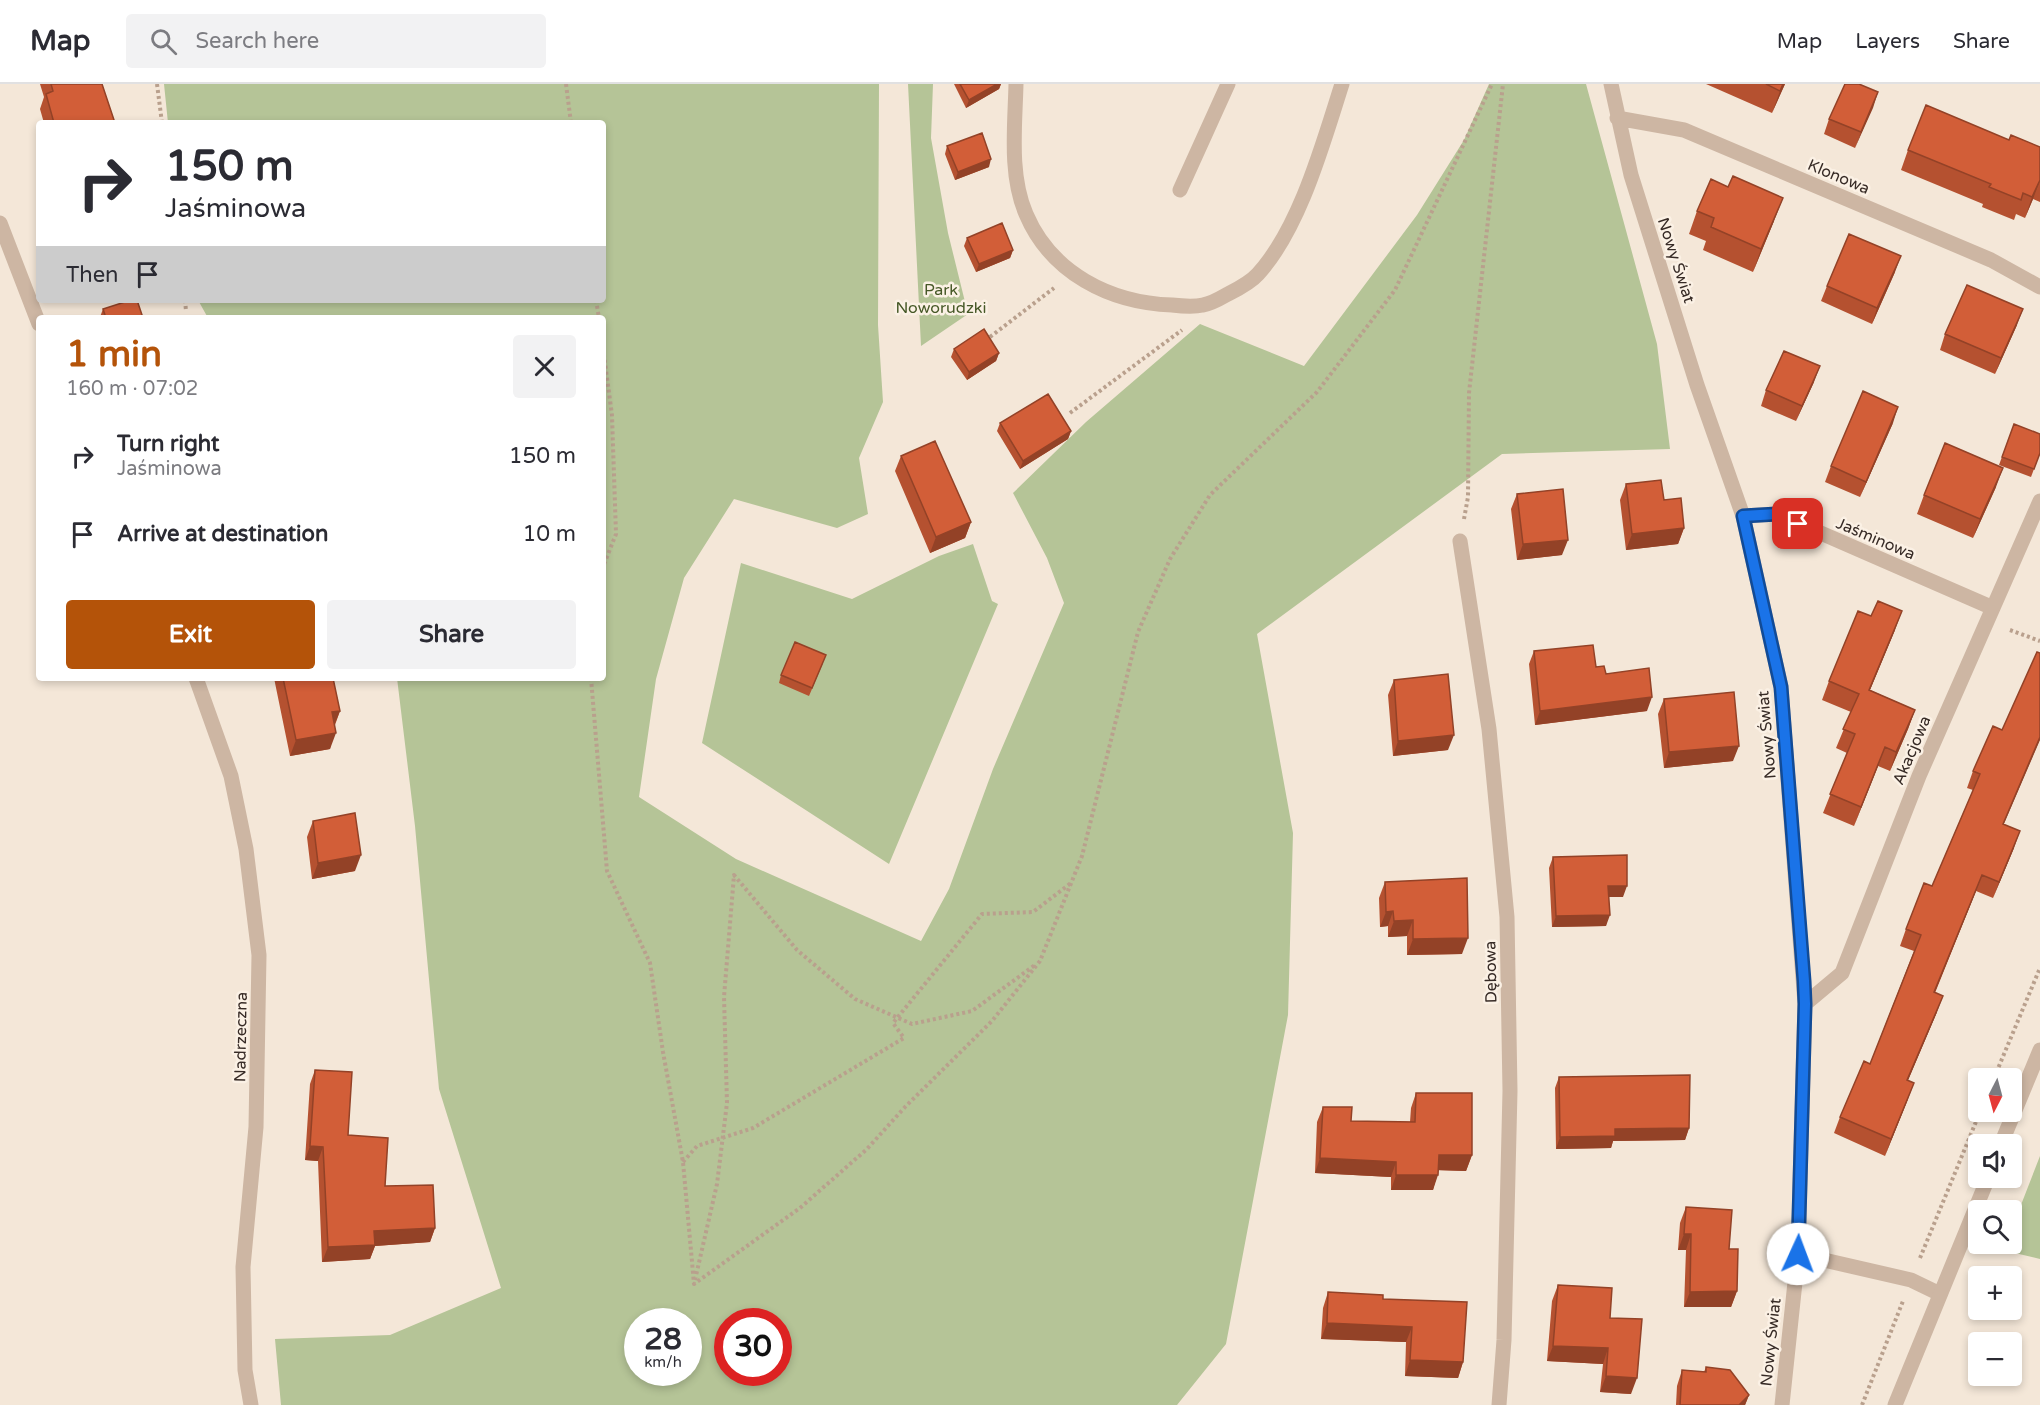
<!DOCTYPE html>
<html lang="en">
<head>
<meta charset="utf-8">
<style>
	:root { --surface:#fff; --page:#f2f2f3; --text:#2b2b33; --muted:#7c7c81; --line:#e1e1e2; --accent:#b45309 }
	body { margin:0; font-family:"Varela Round",sans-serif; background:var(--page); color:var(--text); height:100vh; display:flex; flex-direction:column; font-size:22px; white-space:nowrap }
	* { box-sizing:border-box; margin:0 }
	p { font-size:20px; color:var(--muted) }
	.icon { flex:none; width:33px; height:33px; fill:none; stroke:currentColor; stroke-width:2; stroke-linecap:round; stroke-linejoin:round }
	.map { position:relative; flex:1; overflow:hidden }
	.side { position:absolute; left:36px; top:231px; width:570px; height:366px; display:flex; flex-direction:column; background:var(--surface); border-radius:6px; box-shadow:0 3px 9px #0003 }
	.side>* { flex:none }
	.guide { position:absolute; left:36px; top:36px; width:570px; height:183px; border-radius:6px; box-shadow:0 3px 9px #0003; background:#fff; color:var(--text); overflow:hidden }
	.needle { width:39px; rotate:186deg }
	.controls { position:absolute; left:1968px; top:984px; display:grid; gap:12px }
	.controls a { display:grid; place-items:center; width:54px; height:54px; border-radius:6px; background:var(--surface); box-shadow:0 3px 9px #0003; font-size:30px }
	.speed { position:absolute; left:624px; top:1224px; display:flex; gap:12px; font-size:30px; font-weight:700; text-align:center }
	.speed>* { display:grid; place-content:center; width:78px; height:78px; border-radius:50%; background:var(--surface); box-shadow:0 3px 9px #0003; line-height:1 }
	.speed small { font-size:15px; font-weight:400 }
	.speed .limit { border:9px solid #d22; background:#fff; color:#111 }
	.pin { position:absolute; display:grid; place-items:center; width:51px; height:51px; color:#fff; margin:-26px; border-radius:12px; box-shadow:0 3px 9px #0006 }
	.me { position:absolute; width:66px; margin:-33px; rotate:2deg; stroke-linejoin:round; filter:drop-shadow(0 0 4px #0008) }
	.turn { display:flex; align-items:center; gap:21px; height:126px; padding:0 30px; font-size:27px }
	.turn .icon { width:78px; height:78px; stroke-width:2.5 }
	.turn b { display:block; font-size:42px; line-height:51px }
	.then { display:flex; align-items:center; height:57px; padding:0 30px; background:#0003; gap:12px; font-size:22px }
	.round { display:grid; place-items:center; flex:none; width:63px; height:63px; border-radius:6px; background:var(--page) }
	.headline { display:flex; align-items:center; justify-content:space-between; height:102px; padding:0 30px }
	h1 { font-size:36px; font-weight:700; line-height:45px; color:var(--accent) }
	.primary-button { display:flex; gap:12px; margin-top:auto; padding:12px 30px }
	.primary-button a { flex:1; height:69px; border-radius:6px; background:var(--accent); color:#fff; font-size:24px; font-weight:700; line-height:69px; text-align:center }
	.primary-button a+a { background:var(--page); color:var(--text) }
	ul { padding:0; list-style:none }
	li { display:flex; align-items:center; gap:18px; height:78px; padding:0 30px }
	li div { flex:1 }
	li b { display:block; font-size:22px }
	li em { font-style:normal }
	header { display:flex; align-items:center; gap:36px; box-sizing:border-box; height:84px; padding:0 30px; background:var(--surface); border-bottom:2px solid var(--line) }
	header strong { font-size:28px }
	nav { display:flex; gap:33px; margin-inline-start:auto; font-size:21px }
	.search { width:420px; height:54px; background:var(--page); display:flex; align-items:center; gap:15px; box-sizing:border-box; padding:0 21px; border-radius:6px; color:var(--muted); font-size:22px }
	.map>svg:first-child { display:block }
	.green { fill:#b5c497; fill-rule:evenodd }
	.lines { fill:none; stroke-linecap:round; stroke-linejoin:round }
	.path { stroke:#b9a08d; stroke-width:4; stroke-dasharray:3 3; stroke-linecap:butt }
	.service { stroke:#cdb6a3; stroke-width:15 }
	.minor { stroke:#cdb6a3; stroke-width:15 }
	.tertiary { stroke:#cdb6a3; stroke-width:15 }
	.wall { fill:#b55130 }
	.shaded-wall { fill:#934227 }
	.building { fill:#d25e38; stroke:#934227; stroke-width:1.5 }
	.route-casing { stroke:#114b97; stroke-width:15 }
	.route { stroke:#1a73e8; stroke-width:10 }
	.labels { text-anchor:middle; stroke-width:5; stroke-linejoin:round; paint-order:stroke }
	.street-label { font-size:16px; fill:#372b26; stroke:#fbf1e5 }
	.park-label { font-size:16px; fill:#465827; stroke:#fbf1e5 }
</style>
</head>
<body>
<header>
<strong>Map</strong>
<div class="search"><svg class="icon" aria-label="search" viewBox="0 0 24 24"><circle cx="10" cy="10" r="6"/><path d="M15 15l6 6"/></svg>Search here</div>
<nav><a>Map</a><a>Layers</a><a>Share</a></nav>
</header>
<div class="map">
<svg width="2040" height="1321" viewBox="0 0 2040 1321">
	<rect width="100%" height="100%" fill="#f4e7d8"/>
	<path class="green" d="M 164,0 L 879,0 L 878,241 L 883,318 L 859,374 L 868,430 L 837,444 L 734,415 L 684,494 L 656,595 L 639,713 L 736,775 L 921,857 L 949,805 L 993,685 L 1064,519 L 1047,474 L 1013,409 L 1086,338 L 1200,240 L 1304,282 L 1417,131 L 1464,56 L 1489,0 L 1586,0 L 1657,260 L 1670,365 L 1502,370 L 1257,550 L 1293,749 L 1288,931 L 1226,1260 L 1177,1321 L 281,1321 L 275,1255 L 390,1251 L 501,1204 L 439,1005 L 415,742 L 397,594 L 603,594 L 603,234 L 208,234 L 198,216 L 603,216 L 603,39 L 168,39 ZM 638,1238 L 688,1238 L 688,1288 L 638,1288 ZM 728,1238 L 778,1238 L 778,1288 L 728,1288 Z
		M 908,0 L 933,0 L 931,54 L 948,149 L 968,230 L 921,262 Z
		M 973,460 L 992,517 L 998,520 L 889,780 L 702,659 L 741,479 L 852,515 L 939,472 Z
		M 2040,1072 L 2040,1175 L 2002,1166 L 2005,1160 L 2012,1160 L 2012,1144 Z"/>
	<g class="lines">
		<path class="path" d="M 157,0 L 162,39
			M 566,0 L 571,39
			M 185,216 L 186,227
			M 596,216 L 599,234
			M 990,253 L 1054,204
			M 603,264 L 612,331 L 616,450 L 603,483
			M 1070,329 L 1182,246
			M 1464,435 L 1468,413 L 1469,309 L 1503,0
			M 2010,546 L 2040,557
			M 591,594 L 607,787 L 650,879 L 663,968 L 683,1078 L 694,1200 L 800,1124 L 867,1065 L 905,1023 L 992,937 L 1040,877 L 1082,772 L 1138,548 L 1170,475 L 1210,411 L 1317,308 L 1395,206 L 1492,0
			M 1994,994 L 2040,884
			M 683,1078 L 697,1062 L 753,1044 L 904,954 L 893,939 L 982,830 L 1033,828 L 1071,799
			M 1920,1174 L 1980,1028
			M 695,1196 L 717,1100 L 727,1019 L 724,913 L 734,791 L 797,866 L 855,915 L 912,940 L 972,927 L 1035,881
			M 1862,1321 L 1903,1217"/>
		<path class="service" d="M 1016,0 C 1015,42 1009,91 1026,130 C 1051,189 1110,219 1172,221 C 1181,222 1194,223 1203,221 C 1211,220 1221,214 1228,210 C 1238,205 1251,198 1258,190 C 1300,144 1323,59 1342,0
			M 1180,106 L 1228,0"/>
		<path class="minor" d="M 1611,0 L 1631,91 L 1697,301 L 1743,432 L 1781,603 L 1805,920 L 1798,1170 L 1782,1321
			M 1617,34 L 1684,46 L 1991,176 L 2040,203
			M 0,139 L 39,240
			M 1743,432 L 1777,430 L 1993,524
			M 1460,457 L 1489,645 L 1507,833 L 1510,1007 L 1504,1256 L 1499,1321
			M 196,594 L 231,692 L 246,765 L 259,871 L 256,1043 L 243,1183 L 245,1286 L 251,1321
			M 1805,920 L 1842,889 L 1919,692 L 2040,417
			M 1798,1170 L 1911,1196 L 1940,1210"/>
		<path class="tertiary" d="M 2001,1060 L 2040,966
			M 1895,1321 L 1988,1094"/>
	</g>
	<path class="wall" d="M 40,0 L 102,0 L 115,39 L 44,39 L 40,25 L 44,13 Z
		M 954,0 L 1001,0 L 999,5 L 966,24 Z
		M 1706,0 L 1785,0 L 1772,29 Z
		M 1878,8 L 1855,64 L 1824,50 L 1829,35 Z
		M 2009,56 L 2040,63 L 2040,118 L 2033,115 L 2025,134 L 2016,130 L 2014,136 L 1982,123 L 1983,120 L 1901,86 L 1908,66 Z
		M 947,62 L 989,83 L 955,96 L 945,70 Z
		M 1697,127 L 1774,137 L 1753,188 L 1703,166 L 1706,157 L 1689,150 Z
		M 967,154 L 1013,166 L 1010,174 L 976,188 L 964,162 Z
		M 1895,188 L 1872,240 L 1821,217 L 1827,202 Z
		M 103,225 L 143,234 L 100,234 L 100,233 Z
		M 2017,241 L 1995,290 L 1940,266 L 1945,250 Z
		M 954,265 L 999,269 L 996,277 L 967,296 L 951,273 Z
		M 1814,298 L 1796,337 L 1761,322 L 1766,306 Z
		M 1000,339 L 1071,347 L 1068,355 L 1020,385 L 997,347 Z
		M 1893,339 L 1860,413 L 1825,398 L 1831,382 Z
		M 2014,340 L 2040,369 L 2031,393 L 1999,381 Z
		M 901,372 L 971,438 L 965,454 L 930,469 L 895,387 Z
		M 1626,400 L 1664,416 L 1684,444 L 1678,460 L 1626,466 L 1620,416 Z
		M 1996,403 L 1973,454 L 1917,430 L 1924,411 Z
		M 1517,410 L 1562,471 L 1517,476 L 1511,425 Z
		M 1895,546 L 1870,606 L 1915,626 L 1908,645 L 1890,687 L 1878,682 L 1854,742 L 1823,729 L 1847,669 L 1836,664 L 1851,628 L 1822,616 L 1829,597 Z
		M 1534,567 L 1596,583 L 1606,590 L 1647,627 L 1535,641 L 1529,580 Z
		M 823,579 L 809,612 L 779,599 L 781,591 Z
		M 274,594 L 333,594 L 340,627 L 335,641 L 330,665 L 290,672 Z
		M 1394,596 L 1448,666 L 1393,672 L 1388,611 Z
		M 1664,615 L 1733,677 L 1664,684 L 1658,630 Z
		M 2002,646 L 2004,740 L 2014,764 L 1993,814 L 1976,807 L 1935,909 L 1937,928 L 1908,996 L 1908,1015 L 1885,1072 L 1834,1049 L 1840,1033 L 1870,980 L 1914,867 L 1900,862 L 1906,845 L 1932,802 L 1973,706 L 1967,704 L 1973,687 Z
		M 313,737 L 355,787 L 312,795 L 307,753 Z
		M 1553,773 L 1623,813 L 1609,813 L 1606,842 L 1552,843 L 1549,784 Z
		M 1385,798 L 1462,870 L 1407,871 L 1407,852 L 1388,853 L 1388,842 L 1380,843 L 1379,814 Z
		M 315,986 L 348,1051 L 385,1102 L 435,1144 L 430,1158 L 375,1162 L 370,1175 L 322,1178 L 318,1077 L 305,1076 L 310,1000 Z
		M 1559,993 L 1689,1044 L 1685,1056 L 1613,1057 L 1611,1064 L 1556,1065 L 1555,1004 Z
		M 1416,1009 L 1472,1071 L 1466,1087 L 1438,1086 L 1433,1106 L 1391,1106 L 1391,1093 L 1315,1089 L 1317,1038 L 1323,1023 L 1351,1037 L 1410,1038 L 1411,1024 Z
		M 1686,1123 L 1729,1165 L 1737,1207 L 1731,1223 L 1684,1223 L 1686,1166 L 1678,1166 L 1680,1139 Z
		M 1558,1201 L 1610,1234 L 1631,1310 L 1600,1308 L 1603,1280 L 1547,1277 L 1552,1217 Z
		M 1328,1208 L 1383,1215 L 1463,1278 L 1458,1294 L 1405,1292 L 1406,1258 L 1321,1255 L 1323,1224 Z
		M 1706,1283 L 1749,1311 L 1745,1321 L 1676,1321 L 1677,1302 L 1682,1286 L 1704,1288 Z"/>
	<path class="shaded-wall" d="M 997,0 L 1001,0 L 999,5 L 966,24 L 969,16 Z
		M 1783,0 L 1785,0 L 1772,29 L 1780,7 Z
		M 1878,8 L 1873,24 L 1855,64 L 1861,48 Z
		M 991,75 L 989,83 L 955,96 L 958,88 Z
		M 2040,96 L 2033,115 L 2025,134 L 2032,113 Z
		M 1783,114 L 1774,137 L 1753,188 L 1761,165 Z
		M 1013,166 L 1010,174 L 976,188 L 979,180 Z
		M 1901,172 L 1895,188 L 1872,240 L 1877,224 Z
		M 2023,225 L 2017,241 L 1995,290 L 2001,274 Z
		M 999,269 L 996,277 L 967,296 L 969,288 Z
		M 1820,282 L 1814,298 L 1796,337 L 1802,322 Z
		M 1898,323 L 1893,339 L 1860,413 L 1866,398 Z
		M 1071,347 L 1068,355 L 1020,385 L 1023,377 Z
		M 2003,384 L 1996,403 L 1973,454 L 1980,435 Z
		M 971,438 L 965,454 L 930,469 L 936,453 Z
		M 1684,444 L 1678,460 L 1626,466 L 1632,450 Z
		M 1568,456 L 1562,471 L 1517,476 L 1523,460 Z
		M 1902,527 L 1895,546 L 1862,625 L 1869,606 Z
		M 1652,613 L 1647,627 L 1535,641 L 1540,627 Z
		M 1915,626 L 1908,645 L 1890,687 L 1896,668 Z
		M 340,627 L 334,642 L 332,628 Z
		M 336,649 L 330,665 L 290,672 L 296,656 Z
		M 1454,651 L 1448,666 L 1393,672 L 1398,657 Z
		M 2040,653 L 2040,656 L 1997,756 L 2003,740 Z
		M 1739,662 L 1733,677 L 1664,684 L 1669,668 Z
		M 1885,663 L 1878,682 L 1854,742 L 1861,723 Z
		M 2020,747 L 2014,764 L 1993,814 L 1999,798 Z
		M 361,771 L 355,787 L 312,795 L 318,779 Z
		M 1982,791 L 1976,807 L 1928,925 L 1934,908 Z
		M 1608,802 L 1627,802 L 1623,813 L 1604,813 Z
		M 1393,827 L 1388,842 L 1380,843 L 1386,828 Z
		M 1610,831 L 1606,842 L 1552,843 L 1556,832 Z
		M 1413,836 L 1407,852 L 1388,853 L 1394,837 Z
		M 1468,854 L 1462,870 L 1407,871 L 1413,855 Z
		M 1943,912 L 1937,928 L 1901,1013 L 1907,996 Z
		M 1914,999 L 1908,1015 L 1885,1072 L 1891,1055 Z
		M 1689,1044 L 1685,1056 L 1613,1057 L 1611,1064 L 1556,1065 L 1560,1053 L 1615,1045 Z
		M 310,1062 L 323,1063 L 318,1077 L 305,1076 Z
		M 1439,1071 L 1472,1071 L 1466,1087 L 1433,1086 Z
		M 1320,1074 L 1396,1078 L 1391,1093 L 1315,1089 Z
		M 1396,1091 L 1438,1091 L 1433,1106 L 1391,1106 Z
		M 435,1144 L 430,1158 L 375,1162 L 370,1175 L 322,1178 L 328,1163 L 374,1147 Z
		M 1684,1150 L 1691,1150 L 1686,1166 L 1678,1166 Z
		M 1737,1207 L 1731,1223 L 1684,1223 L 1690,1208 Z
		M 1327,1239 L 1412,1243 L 1406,1258 L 1321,1255 Z
		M 1553,1262 L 1608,1264 L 1603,1280 L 1547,1277 Z
		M 1410,1276 L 1463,1278 L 1458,1294 L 1405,1292 Z
		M 1606,1292 L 1637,1294 L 1631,1310 L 1600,1308 Z
		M 1749,1311 L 1745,1321 L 1739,1321 Z"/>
	<path class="building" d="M 51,0 L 102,0 L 115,39 L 54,39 L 46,10 L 53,7 Z
		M 960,0 L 997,0 L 969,16 Z
		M 1766,0 L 1783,0 L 1780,7 Z
		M 1845,0 L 1859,0 L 1878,8 L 1861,48 L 1829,35 Z
		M 1926,21 L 2009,56 L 2011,51 L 2040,63 L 2040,96 L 2032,113 L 2023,109 L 2021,116 L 1989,103 L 1991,100 L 1908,66 Z
		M 982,49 L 991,75 L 958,88 L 947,62 Z
		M 1733,92 L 1783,114 L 1761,165 L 1711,143 L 1714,134 L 1697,127 L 1711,95 L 1728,103 Z
		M 1002,139 L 1013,166 L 979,180 L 967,154 Z
		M 1849,150 L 1901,172 L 1877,224 L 1827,202 Z
		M 1967,201 L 2023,225 L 2001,274 L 1945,250 Z
		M 131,216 L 137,216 L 143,234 L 106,234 L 103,225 Z
		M 984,245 L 999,269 L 969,288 L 954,265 Z
		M 1784,267 L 1820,282 L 1802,322 L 1766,306 Z
		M 1863,307 L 1898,323 L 1866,398 L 1831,382 Z
		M 1048,310 L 1071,347 L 1023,377 L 1000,339 Z
		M 2014,340 L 2040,350 L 2040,369 L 2034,385 L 2002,373 Z
		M 935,357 L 971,438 L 936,453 L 901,372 Z
		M 1945,359 L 2003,384 L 1980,435 L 1924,411 Z
		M 1661,396 L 1664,416 L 1681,414 L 1684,444 L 1632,450 L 1626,400 Z
		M 1563,405 L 1568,456 L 1523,460 L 1517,410 Z
		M 1878,517 L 1902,527 L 1869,606 L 1915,626 L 1896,668 L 1885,663 L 1861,723 L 1830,710 L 1855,650 L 1843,645 L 1859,610 L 1829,597 L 1858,527 L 1871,532 Z
		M 795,558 L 826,571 L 812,604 L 781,591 Z
		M 1593,561 L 1596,583 L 1604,582 L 1606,590 L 1649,584 L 1652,613 L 1540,627 L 1534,567 Z
		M 2037,568 L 2040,569 L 2040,653 L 2003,740 L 2020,747 L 1999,798 L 1982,791 L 1934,908 L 1943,912 L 1907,996 L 1914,999 L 1891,1055 L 1840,1033 L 1864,977 L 1870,980 L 1921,851 L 1906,845 L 1924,799 L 1932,802 L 1980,690 L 1973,687 L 1993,642 L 2002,646 Z
		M 1448,590 L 1454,651 L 1398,657 L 1394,596 Z
		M 283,594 L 333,594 L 340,627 L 332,628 L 336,649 L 296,656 Z
		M 1734,608 L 1739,662 L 1669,668 L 1664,615 Z
		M 355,729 L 361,771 L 318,779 L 313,737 Z
		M 1627,771 L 1627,802 L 1608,802 L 1610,831 L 1556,832 L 1553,773 Z
		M 1467,794 L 1468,854 L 1413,855 L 1413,836 L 1394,837 L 1393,827 L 1386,828 L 1385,798 Z
		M 315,986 L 352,988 L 348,1051 L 388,1054 L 385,1102 L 433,1101 L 435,1144 L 374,1147 L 375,1161 L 328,1163 L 323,1063 L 310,1062 Z
		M 1690,991 L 1689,1044 L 1615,1045 L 1615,1052 L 1560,1053 L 1559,993 Z
		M 1416,1009 L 1472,1009 L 1472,1071 L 1439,1071 L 1438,1091 L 1396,1091 L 1396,1078 L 1320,1074 L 1323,1023 L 1352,1023 L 1351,1037 L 1415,1038 Z
		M 1686,1123 L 1732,1126 L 1729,1165 L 1738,1165 L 1737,1207 L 1690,1208 L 1691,1150 L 1684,1150 Z
		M 1558,1201 L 1612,1204 L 1610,1234 L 1642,1235 L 1637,1294 L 1606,1292 L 1608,1264 L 1553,1262 Z
		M 1328,1208 L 1383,1211 L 1383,1215 L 1467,1218 L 1463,1278 L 1410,1276 L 1412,1243 L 1327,1239 Z
		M 1706,1283 L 1730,1286 L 1749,1311 L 1739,1321 L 1680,1321 L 1682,1286 L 1706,1288 Z"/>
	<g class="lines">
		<defs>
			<path id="route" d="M 1798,1170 L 1805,920 L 1804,897 L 1781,603 L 1743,432 L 1777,430 L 1798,440"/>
		</defs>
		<use href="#route" class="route-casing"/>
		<use href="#route" class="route"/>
	</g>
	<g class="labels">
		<g class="street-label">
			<text transform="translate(1839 92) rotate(23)" y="6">Klonowa</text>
			<text transform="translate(1677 176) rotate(72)" y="6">Nowy Świat</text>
			<text transform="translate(1876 454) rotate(23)" y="6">Jaśminowa</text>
			<text transform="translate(1766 651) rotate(-95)" y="6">Nowy Świat</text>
			<text transform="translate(1911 666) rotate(-67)" y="6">Akacjowa</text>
			<text transform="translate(1490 888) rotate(-91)" y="6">Dębowa</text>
			<text transform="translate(240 953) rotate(-89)" y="6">Nadrzeczna</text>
			<text transform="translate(1770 1258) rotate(-84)" y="6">Nowy Świat</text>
		</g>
		<g class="park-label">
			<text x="941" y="211">Park<tspan x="941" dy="18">Noworudzki</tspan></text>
		</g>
	</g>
</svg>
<div class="controls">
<a><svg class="needle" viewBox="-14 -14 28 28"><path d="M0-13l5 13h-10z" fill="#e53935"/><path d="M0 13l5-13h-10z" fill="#7c7c81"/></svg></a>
<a><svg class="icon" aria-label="sound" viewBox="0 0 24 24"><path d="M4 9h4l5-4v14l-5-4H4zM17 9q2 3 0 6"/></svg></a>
<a><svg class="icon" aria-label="search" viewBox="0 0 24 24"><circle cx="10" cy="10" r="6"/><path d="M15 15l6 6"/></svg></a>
<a>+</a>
<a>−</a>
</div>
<div class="speed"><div>28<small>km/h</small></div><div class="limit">30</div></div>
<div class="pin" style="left:1798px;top:440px;background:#d93025"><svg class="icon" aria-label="arrive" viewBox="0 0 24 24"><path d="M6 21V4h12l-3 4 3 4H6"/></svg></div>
<svg class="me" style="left:1798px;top:1170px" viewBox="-20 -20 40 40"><circle r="19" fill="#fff"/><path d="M0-13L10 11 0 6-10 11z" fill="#1a73e8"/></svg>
<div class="guide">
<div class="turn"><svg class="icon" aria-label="right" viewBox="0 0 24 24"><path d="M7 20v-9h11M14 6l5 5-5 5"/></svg><div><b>150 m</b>Jaśminowa</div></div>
<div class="then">Then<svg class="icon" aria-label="arrive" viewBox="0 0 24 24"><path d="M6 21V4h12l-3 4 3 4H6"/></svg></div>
</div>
<section class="side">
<div class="headline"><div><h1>1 min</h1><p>160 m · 07:02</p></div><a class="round"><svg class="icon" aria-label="close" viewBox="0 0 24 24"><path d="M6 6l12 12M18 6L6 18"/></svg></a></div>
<ul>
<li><svg class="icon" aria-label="right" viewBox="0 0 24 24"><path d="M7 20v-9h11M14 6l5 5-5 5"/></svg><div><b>Turn right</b><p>Jaśminowa</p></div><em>150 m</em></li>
<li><svg class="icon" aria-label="arrive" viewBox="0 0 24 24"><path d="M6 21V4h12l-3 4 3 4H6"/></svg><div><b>Arrive at destination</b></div><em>10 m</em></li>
</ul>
<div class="primary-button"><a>Exit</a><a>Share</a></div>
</section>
</div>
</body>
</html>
